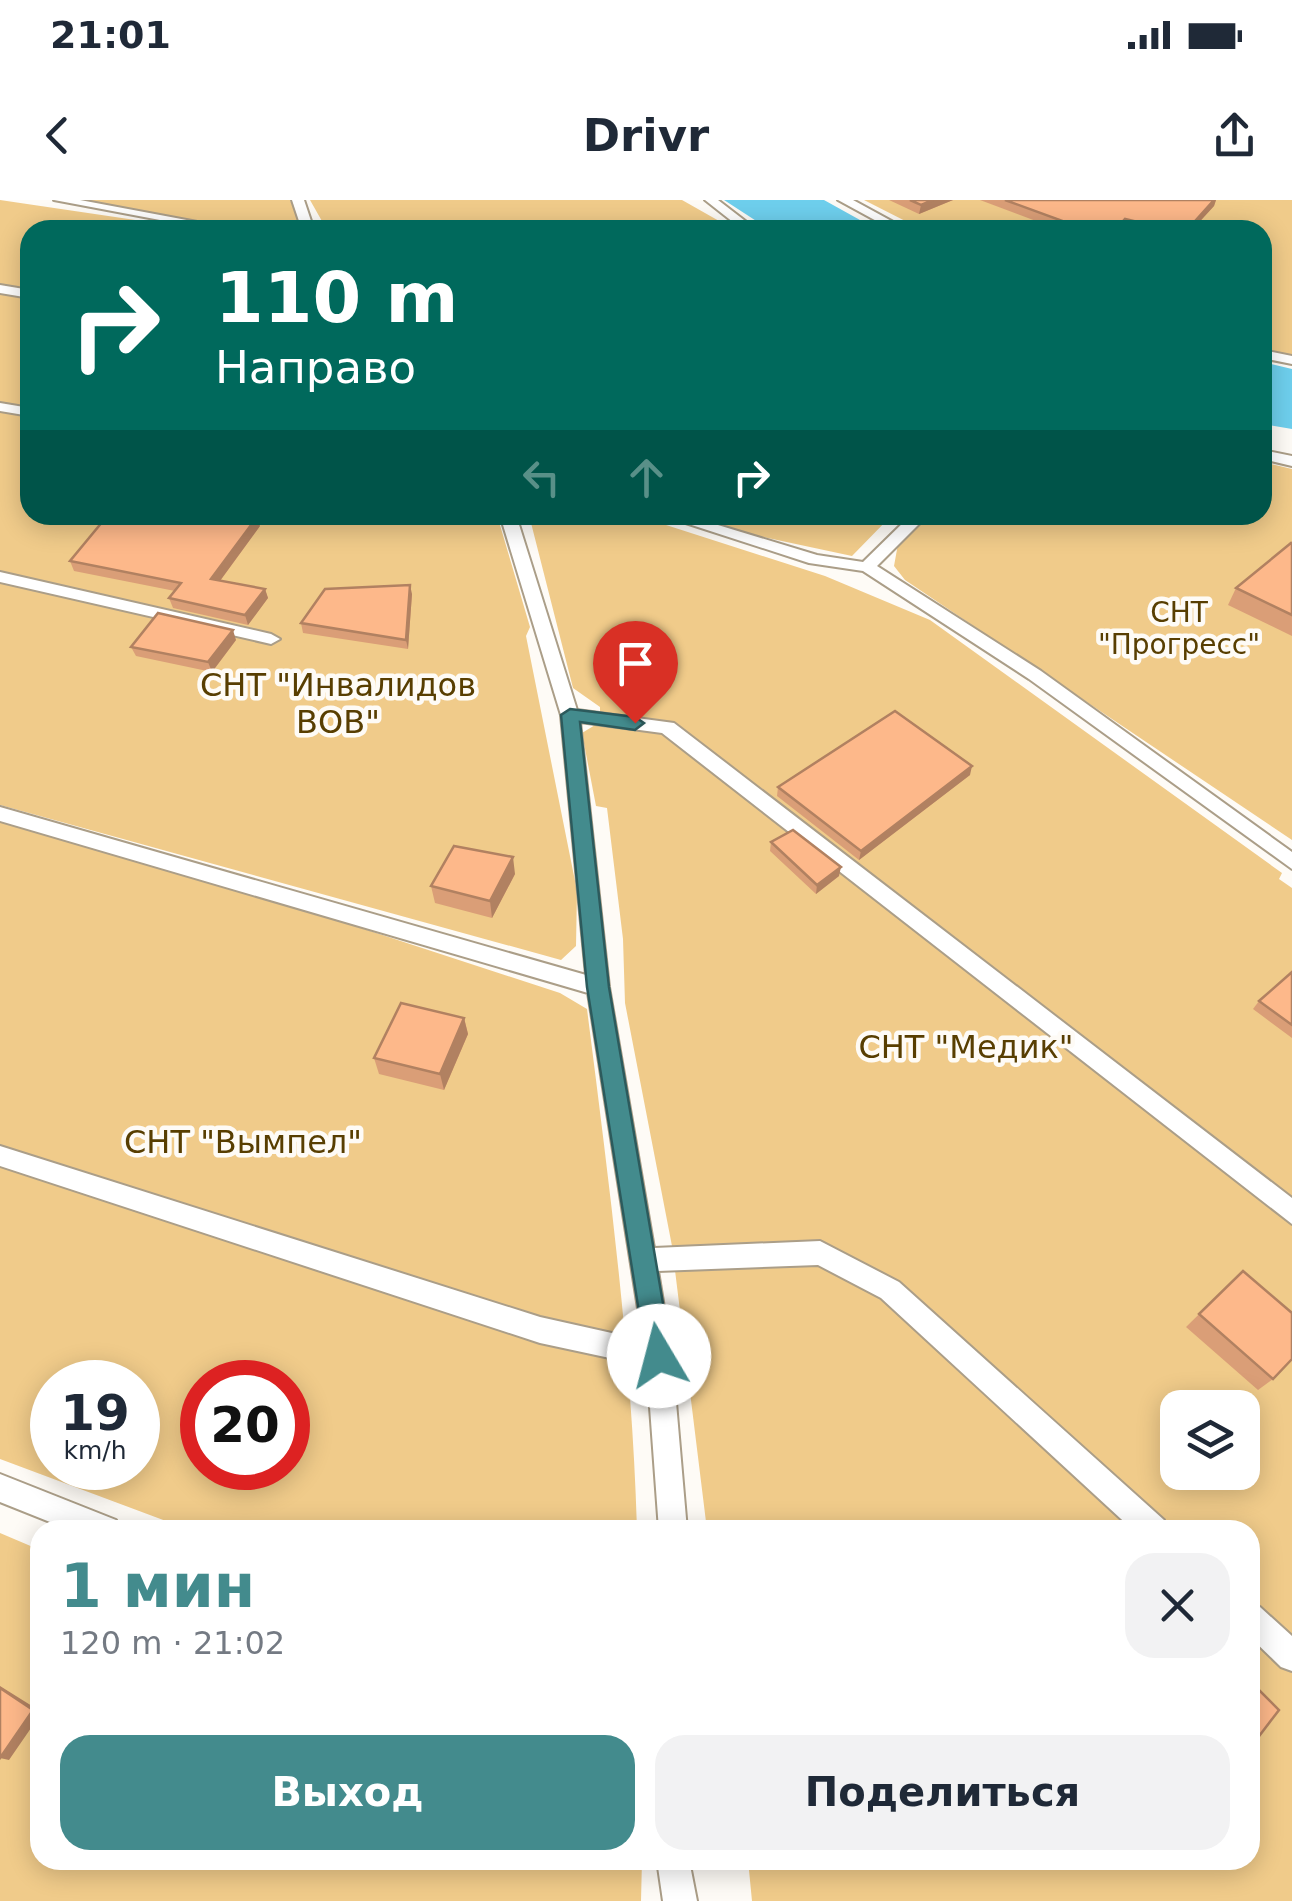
<!DOCTYPE html>
<html lang="ru">
<head>
<meta charset="utf-8">
<style>
	:root { --surface:#fff; --page:#f2f2f3; --text:#1f2937; --muted:#747a83; --accent:#438b8d }
	body { margin:0; font-family:"DejaVu Sans",sans-serif; background:var(--page); color:var(--text); height:100vh; display:flex; flex-direction:column; font-size:38px; white-space:nowrap }
	* { box-sizing:border-box; margin:0 }
	p { font-size:32px; color:var(--muted) }
	.icon { flex:none; width:55px; height:55px; fill:none; stroke:currentColor; stroke-width:2; stroke-linecap:round; stroke-linejoin:round }
	.map { position:relative; flex:1; overflow:hidden }
	.details { position:absolute; left:30px; top:1320px; width:1230px; height:350px; display:flex; flex-direction:column; background:var(--surface); border-radius:30px; box-shadow:0 5px 25px #0003 }
	.details>* { flex:none }
	.hud { position:absolute; left:20px; top:20px; width:1252px; height:305px; border-radius:30px; box-shadow:0 5px 25px #0003; background:#00695c; color:#fff; overflow:hidden }
	.fabs { position:absolute; left:1160px; top:1190px; display:grid; gap:20px }
	.fabs a { display:grid; place-items:center; width:100px; height:100px; border-radius:20px; background:var(--surface); box-shadow:0 5px 25px #0003; font-size:50px }
	.speed { position:absolute; left:30px; top:1160px; display:flex; gap:20px; font-size:50px; font-weight:700; text-align:center }
	.speed>* { display:grid; place-content:center; width:130px; height:130px; border-radius:50%; background:var(--surface); box-shadow:0 5px 25px #0003; line-height:1 }
	.speed small { font-size:25px; font-weight:400 }
	.speed .limit { border:15px solid #d22; background:#fff; color:#111 }
	.pin { position:absolute; display:grid; place-items:center; width:85px; height:85px; color:#fff; margin:-102px -42px; border-radius:50% 50% 50% 0; rotate:-45deg; box-shadow:0 0 10px #0007 }
	.pin .icon { rotate:45deg }
	.me { position:absolute; width:110px; margin:-55px; rotate:352deg; stroke-linejoin:round; filter:drop-shadow(0 0 8px #0008) }
	.turn { display:flex; align-items:center; gap:35px; height:210px; padding:0 30px; font-size:45px }
	.turn .icon { width:130px; height:130px; stroke-width:2.5 }
	.turn b { display:block; font-size:70px; line-height:85px }
	.lanes { display:flex; align-items:center; height:95px; padding:0 30px; background:#0003; justify-content:center; gap:50px; direction:ltr }
	.lanes .off { opacity:.35 }
	.round { display:grid; place-items:center; flex:none; width:105px; height:105px; border-radius:30px; background:var(--page) }
	.overview { display:flex; align-items:center; justify-content:space-between; height:170px; padding:0 30px }
	h1 { font-size:60px; font-weight:700; line-height:75px; color:var(--accent) }
	.button { display:flex; gap:20px; margin-top:auto; padding:20px 30px }
	.button a { flex:1; height:115px; border-radius:30px; background:var(--accent); color:#fff; font-size:40px; font-weight:700; line-height:115px; text-align:center }
	.button a+a { background:var(--page); color:var(--text) }
	.status { display:flex; justify-content:space-between; align-items:center; height:70px; padding:0 50px; background:var(--surface); direction:ltr }
	.status svg { height:28px; fill:currentColor }
	header { display:flex; justify-content:space-between; align-items:center; height:130px; padding:0 30px; background:var(--surface); font-size:45px; font-weight:700 }
	.map>svg:first-child { display:block }
	.green { fill:#f0cb8a; fill-rule:evenodd }
	.water { fill:#6ecfed }
	.lines { fill:none; stroke-linecap:round; stroke-linejoin:round }
	.lane-casing { stroke:#ab9e88; stroke-width:4 }
	.lane { fill:#fff; fill-rule:evenodd }
	.wall { fill:#da9e77 }
	.shaded-wall { fill:#b18161 }
	.building { fill:#fdb88a; stroke:#b18161; stroke-width:2.5 }
	.route { fill:#438b8d; stroke:#2c5a5c; stroke-width:2.5 }
	.labels { text-anchor:middle; stroke-width:9; stroke-linejoin:round; paint-order:stroke }
	.far-park-label { font-size:28px; fill:#583e01; stroke:#fefbf6 }
	.park-label { font-size:32px; fill:#583e01; stroke:#fefbf6 }
</style>
</head>
<body>
<div class="status"><b>21:01</b><svg viewBox="0 0 49 12"><path d="M0 12V9h3v3zM5 12V6h3v6zM10 12V3h3v9zM15 12V0h3v12zM26 1h20v11H26zM47 4h2v5h-2z"/></svg></div>
<header><svg class="icon" aria-label="back" viewBox="0 0 24 24"><path d="M15 5l-7 7 7 7"/></svg>Drivr<svg class="icon" aria-label="share" viewBox="0 0 24 24"><path d="M12 15V3M7 8l5-5 5 5M5 13v7h14v-7"/></svg></header>
<div class="map">
<svg width="1292" height="1701" viewBox="0 0 1292 1701">
	<rect width="100%" height="100%" fill="#fefbf6"/>
	<path class="green" d="M 0,0 L 203,30 L 30,30 L 30,315 L 497,315 L 530,427 L 526,436 L 577,691 L 576,746 L 561,760 L 0,605 Z
		M 67,0 L 290,0 L 301,26 L 296,30 L 253,30 Z
		M 310,0 L 682,0 L 735,30 L 327,30 Z
		M 864,0 L 1292,0 L 1292,157 L 1263,151 L 1262,30 L 923,30 Z
		M 1263,262 L 1292,269 L 1292,640 L 905,380 L 894,366 L 898,344 L 931,315 L 1262,315 Z
		M 529,315 L 635,315 L 825,376 L 930,420 L 1282,673 L 1279,679 L 1292,688 L 1292,1701 L 752,1701 L 748,1660 L 1250,1660 L 1250,1330 L 707,1330 L 672,1046 L 625,803 L 623,739 L 607,608 L 596,606 L 582,533 L 600,522 L 600,507 L 573,488 ZM 1178,1208 L 1242,1208 L 1242,1272 L 1178,1272 Z
		M 698,315 L 892,315 L 852,356 L 744,333 Z
		M 0,622 L 306,710 L 560,793 L 587,809 C 609,983 632,1155 637,1330 L 190,1330 L 0,1259 ZM 52,1182 L 138,1182 L 138,1268 L 52,1268 ZM 202,1182 L 288,1182 L 288,1268 L 202,1268 Z
		M 0,1333 L 40,1350 L 40,1660 L 642,1660 L 641,1701 L 0,1701 Z"/>
	<path class="water" d="M 724,0 L 824,0 L 878,30 L 770,30 Z
		M 1263,162 L 1292,169 L 1292,229 L 1263,224 Z"/>
	<g class="lines">
		<defs>
			<path id="lane" d="M 54,0 L 80,0 L 240,30 L 213,30 Z
				M 292,0 L 304,0 L 314,30 L 302,30 Z
				M 705,0 L 718,0 L 757,30 L 743,30 Z
				M 838,0 L 853,0 L 908,30 L 893,30 Z
				M 0,85 L 30,90 L 30,98 L 0,93 Z
				M 1262,150 L 1292,156 L 1292,164 L 1262,158 Z
				M 0,203 L 30,208 L 30,216 L 0,211 Z
				M 1262,250 L 1292,256 L 1292,266 L 1262,259 Z
				M 500,315 L 516,315 L 577,510 L 674,523 L 1292,998 L 1292,1024 L 662,533 L 580,522 L 609,787 L 654,1048 L 820,1041 L 899,1082 L 1164,1320 L 1168,1330 L 1133,1330 L 881,1098 L 818,1065 L 658,1071 L 672,1156 L 687,1330 L 659,1330 L 647,1166 L 540,1143 L 0,966 L 0,946 L 540,1117 L 643,1140 L 588,793 L 0,621 L 0,607 L 586,775 L 561,515 Z
				M 661,315 L 685,315 L 817,355 L 863,362 L 911,315 L 928,315 L 877,366 L 1041,471 L 1292,652 L 1292,669 L 1029,479 L 863,371 L 809,363 Z
				M 0,372 L 271,434 L 280,439 L 271,444 L 0,382 Z
				M 0,1274 L 116,1320 L 120,1330 L 70,1330 L 0,1302 Z
				M 1250,1402 L 1260,1407 L 1292,1436 L 1292,1471 L 1281,1467 L 1250,1437 Z
				M 657,1660 L 689,1660 L 697,1701 L 663,1701 Z"/>
		</defs>
		<use href="#lane" class="lane-casing"/>
		<use href="#lane" class="lane"/>
	</g>
	<path class="wall" d="M 889,0 L 953,0 L 919,14 Z
		M 980,0 L 1216,0 L 1214,6 L 1192,30 L 1131,30 L 1123,28 L 1121,30 L 1060,30 Z
		M 260,326 L 220,381 L 265,389 L 268,398 L 248,425 L 173,408 L 169,398 L 175,391 L 74,371 L 70,361 Z
		M 1292,344 L 1292,436 L 1228,405 L 1236,388 Z
		M 412,394 L 408,449 L 303,433 L 301,423 Z
		M 236,440 L 212,472 L 136,456 L 131,447 Z
		M 970,575 L 859,660 L 777,596 L 778,587 Z
		M 771,642 L 839,676 L 816,694 L 770,651 Z
		M 515,674 L 492,718 L 435,703 L 431,686 Z
		M 1292,772 L 1292,838 L 1253,809 L 1259,801 Z
		M 464,818 L 468,834 L 444,890 L 379,874 L 374,858 Z
		M 1243,1071 L 1273,1179 L 1258,1190 L 1186,1127 Z"/>
	<path class="shaded-wall" d="M 933,0 L 953,0 L 919,14 L 921,5 Z
		M 1214,0 L 1216,0 L 1214,6 L 1192,30 L 1187,30 Z
		M 257,317 L 260,326 L 214,389 L 211,379 Z
		M 410,385 L 412,394 L 408,449 L 406,440 Z
		M 265,389 L 268,398 L 248,425 L 245,415 Z
		M 233,430 L 236,440 L 212,472 L 208,462 Z
		M 972,566 L 970,575 L 859,660 L 861,651 Z
		M 513,657 L 515,674 L 492,718 L 490,701 Z
		M 841,667 L 839,676 L 816,694 L 817,685 Z
		M 464,818 L 468,834 L 444,890 L 440,874 Z
		M 0,1486 L 40,1511 L 40,1515 L 9,1560 L 0,1558 Z"/>
	<path class="building" d="M 910,0 L 933,0 L 921,5 Z
		M 1005,0 L 1214,0 L 1187,30 L 1171,30 L 1125,19 L 1115,30 L 1087,30 Z
		M 108,315 L 244,315 L 257,317 L 211,379 L 265,389 L 245,415 L 169,398 L 181,383 L 70,361 Z
		M 1291,343 L 1292,344 L 1292,415 L 1236,388 Z
		M 410,385 L 406,440 L 301,423 L 325,389 Z
		M 158,413 L 233,430 L 208,462 L 131,447 Z
		M 895,511 L 972,566 L 861,651 L 778,587 Z
		M 793,630 L 841,667 L 817,685 L 771,642 Z
		M 454,646 L 513,657 L 490,701 L 431,686 Z
		M 1292,772 L 1292,825 L 1259,801 Z
		M 401,803 L 464,818 L 440,874 L 374,858 Z
		M 1243,1071 L 1292,1113 L 1292,1159 L 1273,1179 L 1199,1114 Z
		M 1088,1323 L 1095,1330 L 1081,1330 Z
		M 1250,1481 L 1279,1510 L 1250,1548 Z
		M 0,1488 L 33,1510 L 0,1558 Z"/>
	<path class="route" d="M 570,509 L 635,517 L 644,523 L 635,530 L 580,522 L 609,787 L 672,1156 L 668,1165 L 659,1169 L 650,1165 L 646,1156 L 587,787 L 561,515 Z"/>
	<g class="labels">
		<g class="far-park-label">
			<text x="1179" y="422">СНТ<tspan x="1179" dy="32">"Прогресс"</tspan></text>
		</g>
		<g class="park-label">
			<text x="338" y="496">СНТ "Инвалидов<tspan x="338" dy="37">ВОВ"</tspan></text>
			<text x="966" y="858">СНТ "Медик"</text>
			<text x="243" y="953">СНТ "Вымпел"</text>
		</g>
	</g>
</svg>
<div class="fabs">
<a><svg class="icon" aria-label="layers" viewBox="0 0 24 24"><path d="M12 4l9 5-9 5-9-5zM3 14l9 5 9-5"/></svg></a>
</div>
<div class="speed"><div>19<small>km/h</small></div><div class="limit">20</div></div>
<div class="pin" style="left:635px;top:523px;background:#d93025"><svg class="icon" aria-label="arrive" viewBox="0 0 24 24"><path d="M6 21V4h12l-3 4 3 4H6"/></svg></div>
<svg class="me" style="left:659px;top:1156px" viewBox="-20 -20 40 40"><circle r="19" fill="#fff"/><path d="M0-13L10 11 0 6-10 11z" fill="#438b8d"/></svg>
<div class="hud">
<div class="turn"><svg class="icon" aria-label="right" viewBox="0 0 24 24"><path d="M7 20v-9h11M14 6l5 5-5 5"/></svg><div><b>110 m</b>Направо</div></div>
<div class="lanes"><svg class="icon off" aria-label="left" viewBox="0 0 24 24"><path d="M17 20v-9H6M10 6l-5 5 5 5"/></svg><svg class="icon off" aria-label="ahead" viewBox="0 0 24 24"><path d="M12 20V5M6 11l6-6 6 6"/></svg><svg class="icon" aria-label="right" viewBox="0 0 24 24"><path d="M7 20v-9h11M14 6l5 5-5 5"/></svg></div>
</div>
<section class="details">
<div class="overview"><div><h1>1 мин</h1><p>120 m · 21:02</p></div><a class="round"><svg class="icon" aria-label="close" viewBox="0 0 24 24"><path d="M6 6l12 12M18 6L6 18"/></svg></a></div>
<div class="button"><a>Выход</a><a>Поделиться</a></div>
</section>
</div>
</body>
</html>
